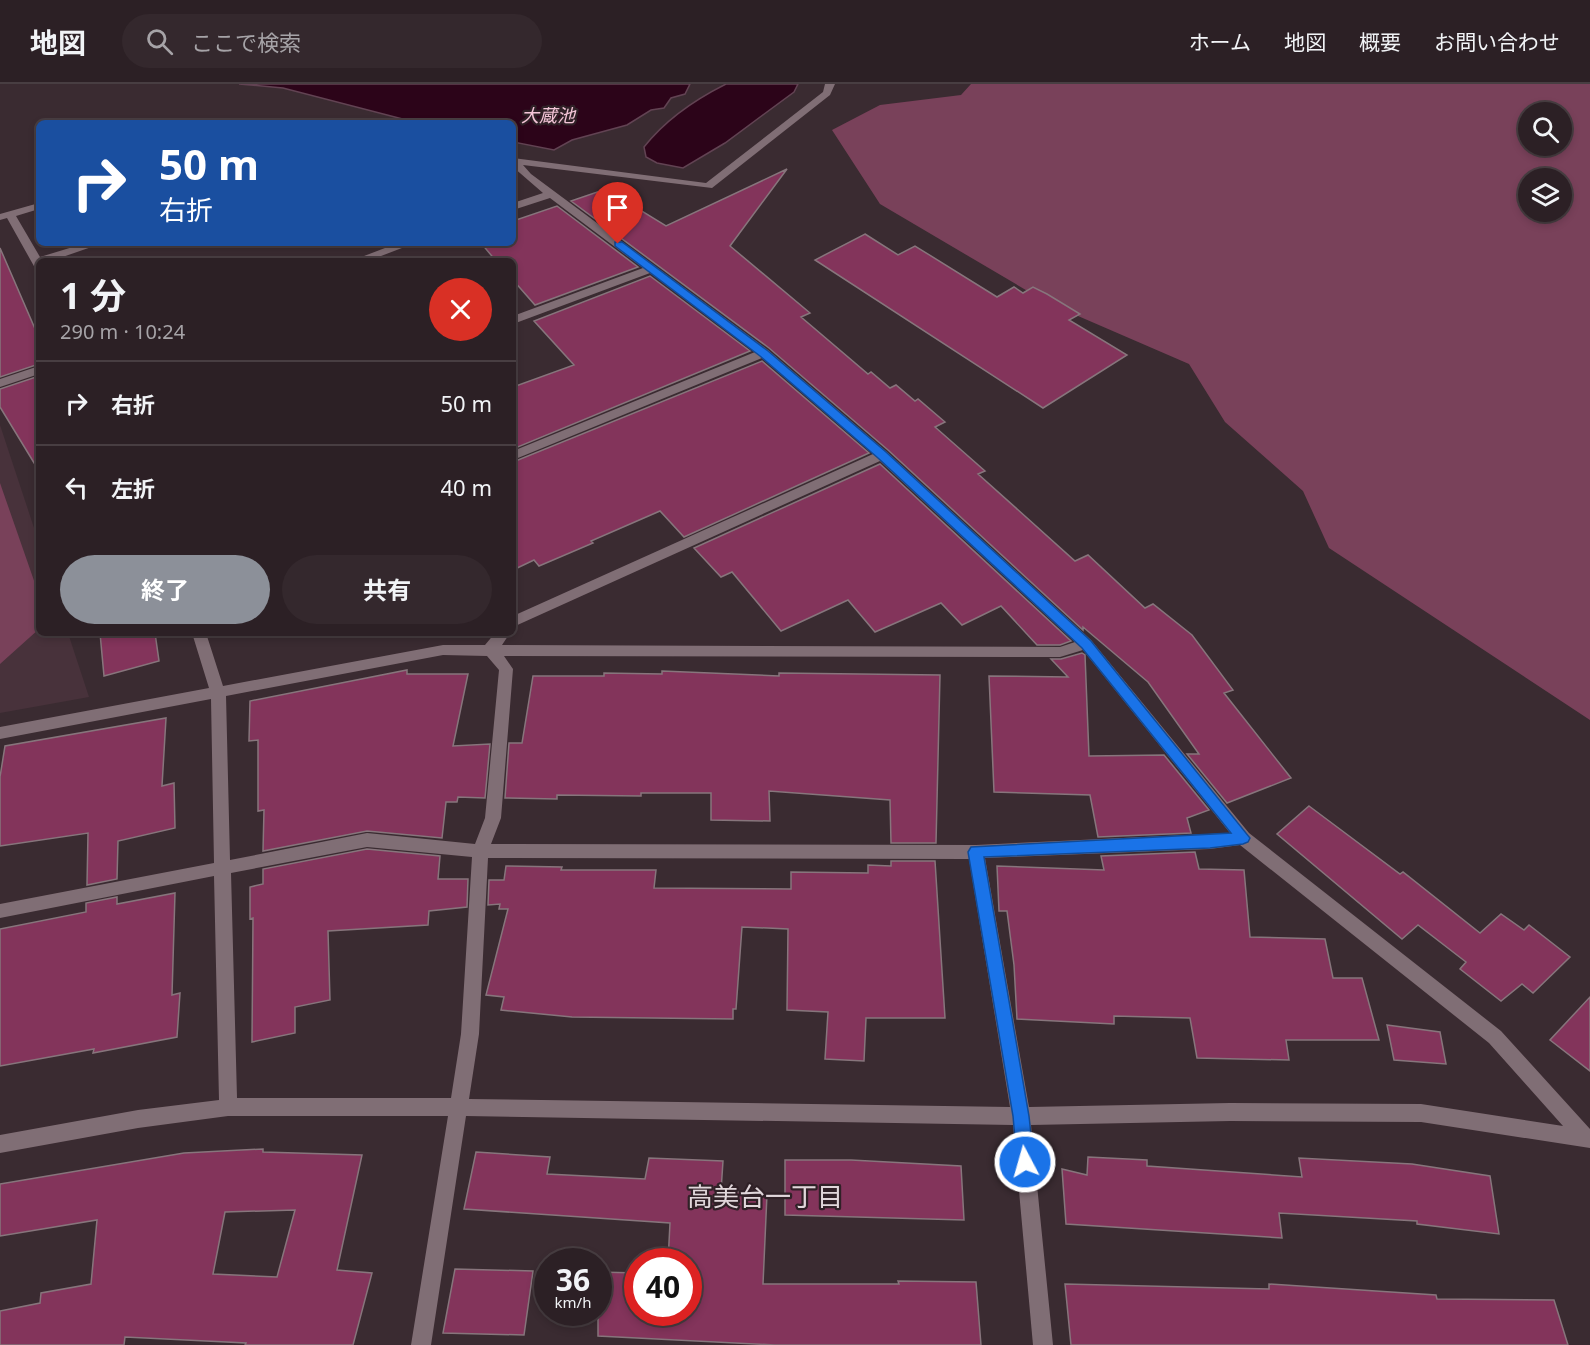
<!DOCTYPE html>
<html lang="ja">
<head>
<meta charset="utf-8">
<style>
	:root { --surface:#2c2025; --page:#34282d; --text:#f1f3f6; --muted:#a6a3a7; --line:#483e42; --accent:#8c9099 }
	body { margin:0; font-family:"Noto Sans","Noto Sans JP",sans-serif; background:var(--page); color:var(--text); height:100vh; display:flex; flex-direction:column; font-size:22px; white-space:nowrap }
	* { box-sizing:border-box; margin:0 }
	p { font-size:20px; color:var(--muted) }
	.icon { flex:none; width:33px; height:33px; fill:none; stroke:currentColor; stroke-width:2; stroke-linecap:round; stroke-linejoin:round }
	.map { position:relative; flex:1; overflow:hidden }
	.panel { position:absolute; left:36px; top:174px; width:480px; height:378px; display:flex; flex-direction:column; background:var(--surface); border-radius:9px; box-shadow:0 3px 9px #0003,0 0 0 2px var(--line) }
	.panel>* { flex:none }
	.guide { position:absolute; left:36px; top:36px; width:480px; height:126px; border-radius:9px; box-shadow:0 3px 9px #0003,0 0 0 2px var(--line); background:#1a4fa0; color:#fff; overflow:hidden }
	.controls { position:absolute; left:1518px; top:18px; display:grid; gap:12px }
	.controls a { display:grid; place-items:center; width:54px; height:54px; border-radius:50%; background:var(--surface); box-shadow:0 3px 9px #0003,0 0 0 2px var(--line); font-size:30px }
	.speed { position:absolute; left:534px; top:1164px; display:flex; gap:12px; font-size:30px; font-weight:700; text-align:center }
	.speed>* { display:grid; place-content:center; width:78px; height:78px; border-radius:50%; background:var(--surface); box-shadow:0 3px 9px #0003,0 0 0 2px var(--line); line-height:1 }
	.speed small { font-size:15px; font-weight:400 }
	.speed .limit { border:9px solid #d22; background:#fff; color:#111 }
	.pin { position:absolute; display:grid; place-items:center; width:51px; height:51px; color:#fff; margin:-62px -26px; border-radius:50% 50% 50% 0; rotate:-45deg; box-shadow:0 0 6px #0007 }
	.pin .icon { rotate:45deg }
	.me { position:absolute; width:66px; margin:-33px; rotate:354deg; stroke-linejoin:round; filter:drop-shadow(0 0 4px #0008) }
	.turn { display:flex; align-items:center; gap:21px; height:126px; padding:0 24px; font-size:27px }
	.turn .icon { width:78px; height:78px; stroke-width:2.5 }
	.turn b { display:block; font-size:42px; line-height:51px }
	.round { display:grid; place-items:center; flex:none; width:63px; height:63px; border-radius:32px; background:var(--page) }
	.head { display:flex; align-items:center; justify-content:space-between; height:102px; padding:0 24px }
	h1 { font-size:36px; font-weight:700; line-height:45px }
	.primary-button { display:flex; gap:12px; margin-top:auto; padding:12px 24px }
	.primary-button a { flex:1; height:69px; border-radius:36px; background:var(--accent); color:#fff; font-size:24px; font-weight:700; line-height:69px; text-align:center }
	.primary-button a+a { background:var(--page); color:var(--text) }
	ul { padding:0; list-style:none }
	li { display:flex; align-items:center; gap:18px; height:84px; padding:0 24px; border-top:2px solid var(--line) }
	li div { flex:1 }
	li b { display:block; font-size:22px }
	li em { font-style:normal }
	header { display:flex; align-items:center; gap:36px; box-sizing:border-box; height:84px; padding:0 30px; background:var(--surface); border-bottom:2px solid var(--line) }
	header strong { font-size:28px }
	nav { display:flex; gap:33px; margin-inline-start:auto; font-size:21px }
	.search { width:420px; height:54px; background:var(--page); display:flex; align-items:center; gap:15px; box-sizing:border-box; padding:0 21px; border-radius:33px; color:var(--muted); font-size:22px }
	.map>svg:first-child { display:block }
	.built { fill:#48323b }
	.green { fill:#79415a; fill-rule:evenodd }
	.water { fill:#2c0419; stroke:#624353; stroke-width:1.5 }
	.building { fill:#83345b; stroke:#87757c; stroke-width:1.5; fill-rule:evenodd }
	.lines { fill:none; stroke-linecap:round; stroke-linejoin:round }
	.minor { fill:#806e75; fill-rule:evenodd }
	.route { fill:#1a73e8; stroke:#114b97; stroke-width:1.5 }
	.labels { text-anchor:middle; stroke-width:4.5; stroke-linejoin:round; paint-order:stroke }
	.far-water-label { font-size:18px; font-style:italic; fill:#f3c4d7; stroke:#302127 }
	.near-neighbourhood-label { font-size:26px; fill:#e1d7db; stroke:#302127 }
</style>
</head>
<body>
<header>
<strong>地図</strong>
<div class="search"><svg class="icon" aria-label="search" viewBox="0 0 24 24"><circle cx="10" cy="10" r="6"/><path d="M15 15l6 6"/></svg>ここで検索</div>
<nav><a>ホーム</a><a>地図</a><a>概要</a><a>お問い合わせ</a></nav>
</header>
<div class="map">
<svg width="1590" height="1261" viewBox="0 0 1590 1261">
	<rect width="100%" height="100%" fill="#3a2b31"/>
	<path class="built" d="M 0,341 L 39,459 L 39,549 L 68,549 L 89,613 L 0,629 Z"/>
	<path class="green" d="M 971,0 L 1590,0 L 1590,636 L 1329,464 L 1303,407 L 1225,338 L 1189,280 L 1048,219 L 880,120 L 832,46 L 880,21 L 961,11 ZM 1528,28 L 1562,28 L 1562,62 L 1528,62 ZM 1528,94 L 1562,94 L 1562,128 L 1528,128 Z
		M 0,399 L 39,511 L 39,545 L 0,580 Z"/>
	<path class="water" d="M 239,0 L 690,0 L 685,10 L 671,14 L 664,24 L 651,26 L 627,41 L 572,56 L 554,66 L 513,58 L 513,39 L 418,39 L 283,4 Z
		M 726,0 L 798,0 L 794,8 L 725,59 L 683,84 L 657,79 L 646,73 L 644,63 C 666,35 694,16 726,0 Z"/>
	<path class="building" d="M 787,85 L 730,162 L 810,229 L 801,233 L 868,290 L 871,288 L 890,304 L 896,301 L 915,317 L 918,315 L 945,338 L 935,343 L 985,387 L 978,390 L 1075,477 L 1088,471 L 1145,524 L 1153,520 L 1192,551 L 1233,606 L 1224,609 L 1291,694 L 1227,719 L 1187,670 L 1199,670 L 1148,598 L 1083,543 L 1083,546 L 888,366 L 769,264 L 571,117 L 606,105 L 666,142 Z
		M 557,122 L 638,183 L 535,221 L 513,196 L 513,177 L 496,177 L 481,159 L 513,159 L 513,137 Z
		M 865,150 L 898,171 L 915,162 L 997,213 L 1014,203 L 1023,209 L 1033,203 L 1047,210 L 1080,230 L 1069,236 L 1127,271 L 1043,324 L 815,176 Z
		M 0,164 L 39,254 L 39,280 L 0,293 Z
		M 650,192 L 750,267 L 513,365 L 513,303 L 574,281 L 534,237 Z
		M 762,277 L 869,369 L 684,453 L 660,427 L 591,457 L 593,459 L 539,482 L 534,476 L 513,486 L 513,378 Z
		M 39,292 L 39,387 L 0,323 L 0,305 Z
		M 880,380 L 1071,557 L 1060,561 L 1037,561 L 1001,522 L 962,541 L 941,519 L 875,548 L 848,516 L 781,547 L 732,488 L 721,493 L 694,464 Z
		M 100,549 L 155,549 L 159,577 L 104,592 Z
		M 1082,569 L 1085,571 L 1089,672 L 1164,671 L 1209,726 L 1187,734 L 1191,749 L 1098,753 L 1090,711 L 994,708 L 989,592 L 1068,593 L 1051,575 L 1061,575 Z
		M 407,586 L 407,590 L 468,590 L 453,662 L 490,660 L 485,714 L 458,713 L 457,718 L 446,718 L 442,754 L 367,747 L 263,767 L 264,726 L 258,727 L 258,656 L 249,657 L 250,617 Z
		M 662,587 L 779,592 L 779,589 L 940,591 L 936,759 L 891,759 L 890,716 L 769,707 L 770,737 L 711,736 L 711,709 L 641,709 L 641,712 L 557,711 L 557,715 L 505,714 L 509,659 L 522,659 L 533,592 L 604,592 L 604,589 L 662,590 Z
		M 166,634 L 162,702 L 174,699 L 175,744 L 118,757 L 117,795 L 87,801 L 88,749 L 0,762 L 0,693 L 5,662 Z
		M 1309,722 L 1400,790 L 1403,788 L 1480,849 L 1501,830 L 1524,846 L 1529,841 L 1570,873 L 1533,909 L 1522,900 L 1501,917 L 1460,885 L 1466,878 L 1418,841 L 1402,855 L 1277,750 Z
		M 367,765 L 440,772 L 438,795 L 468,795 L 467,823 L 429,827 L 428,841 L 328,847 L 330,916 L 295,923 L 295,949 L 252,958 L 253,834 L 250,835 L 250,803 L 263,800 L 263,785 Z
		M 1195,768 L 1199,785 L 1244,786 L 1250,853 L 1325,855 L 1333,894 L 1362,894 L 1379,956 L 1286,956 L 1289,976 L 1197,974 L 1190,934 L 1114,932 L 1114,940 L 1017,935 L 1014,881 L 1007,827 L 999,827 L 997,782 L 1104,786 L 1101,772 Z
		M 891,777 L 935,777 L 945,934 L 866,934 L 864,977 L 825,975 L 828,928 L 787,926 L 788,845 L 742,843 L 736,925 L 733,925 L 733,935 L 572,933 L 501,926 L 504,913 L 486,911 L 508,825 L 499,825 L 500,820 L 488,821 L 489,796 L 504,796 L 506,782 L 562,783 L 561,786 L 656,786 L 654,804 L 791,805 L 791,788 L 868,789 L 868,781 L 891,782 Z
		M 175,809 L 172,911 L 180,909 L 177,953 L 93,969 L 94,965 L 0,982 L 0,845 L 86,828 L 86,819 L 117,813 L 117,820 Z
		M 1590,913 L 1590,987 L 1550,956 Z
		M 1387,941 L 1440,948 L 1446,980 L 1394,976 Z
		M 263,1065 L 263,1068 L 362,1071 L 337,1186 L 372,1189 L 353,1261 L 245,1261 L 246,1259 L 125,1253 L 124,1261 L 0,1261 L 0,1227 L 40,1219 L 41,1209 L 91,1200 L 97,1136 L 0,1152 L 0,1100 L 184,1069 ZM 295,1126 L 277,1193 L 213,1190 L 225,1128 Z
		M 476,1068 L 550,1073 L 547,1090 L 645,1095 L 649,1074 L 723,1077 L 721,1107 L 767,1110 L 763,1200 L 899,1200 L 898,1197 L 976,1198 L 981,1261 L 775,1261 L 598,1252 L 598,1188 L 638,1189 L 638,1228 L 688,1228 L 688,1178 L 668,1178 L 670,1139 L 464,1125 Z
		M 1088,1073 L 1147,1076 L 1147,1082 L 1302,1093 L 1299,1074 L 1412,1080 L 1490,1092 L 1499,1150 L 1417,1140 L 1417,1137 L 1279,1129 L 1282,1154 L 1066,1140 L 1062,1085 L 1087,1091 Z
		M 785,1076 L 851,1076 L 961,1082 L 964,1136 L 785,1131 Z
		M 455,1185 L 533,1187 L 524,1251 L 443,1249 Z
		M 1065,1200 L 1269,1205 L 1269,1200 L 1436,1211 L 1437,1215 L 1554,1216 L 1568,1261 L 1071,1261 Z"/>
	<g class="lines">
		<path class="minor" d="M 825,0 L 835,0 L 830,11 L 712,104 L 523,81 L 531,90 L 768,266 L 887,368 L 1091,556 L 1249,749 L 1501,947 L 1590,1045 L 1590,1064 L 1421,1038 L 1230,1037 L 1031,1041 L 1053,1261 L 1033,1261 L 1013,1041 L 466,1032 L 431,1261 L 411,1261 L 448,1032 L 228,1032 L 138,1044 L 0,1069 L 0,1051 L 138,1026 L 219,1016 L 214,792 L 0,834 L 0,820 L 214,779 L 211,615 L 0,655 L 0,643 L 209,604 L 192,549 L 206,549 L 223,602 L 443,561 L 485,561 L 495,549 L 510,549 L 502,561 L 1060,563 L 1075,558 L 880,377 L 513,543 L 513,532 L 873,370 L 762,274 L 513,376 L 513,367 L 755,268 L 650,189 L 513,240 L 513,232 L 643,184 L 550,114 L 513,126 L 513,119 L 543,109 L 513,83 L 513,74 L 706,99 L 823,8 ZM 1083,566 L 1230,749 L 976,761 L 491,760 L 501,734 L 513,585 L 504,572 L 1060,573 ZM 443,571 L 487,572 L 499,586 L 485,734 L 475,760 L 367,749 L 230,776 L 226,612 ZM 1240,761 L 1489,959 L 1563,1042 L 1421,1020 L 1230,1019 L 1029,1023 L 985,774 L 1210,765 ZM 367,763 L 472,773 L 461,950 L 451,1014 L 237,1014 L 231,789 ZM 488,774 L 969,775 L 1010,1023 L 469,1015 L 479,950 Z
			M 39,119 L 39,125 L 16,132 L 40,173 L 86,159 L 103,159 L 51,177 L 39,177 L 39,185 L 35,184 L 7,134 L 0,136 L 0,130 Z
			M 398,159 L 415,159 L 368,177 L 351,177 Z
			M 39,282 L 39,290 L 0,303 L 0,295 Z"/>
	</g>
	<path class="route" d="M 615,158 L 622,158 L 768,267 L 886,368 L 1091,557 L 1250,754 L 1248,758 L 1243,760 L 1210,764 L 984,773 L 1029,1032 L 1034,1078 L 1031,1084 L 1025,1086 L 1019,1084 L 1017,1078 L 1013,1032 L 968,768 L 971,763 L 1231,749 L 1082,564 L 878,374 L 760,272 L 615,162 Z"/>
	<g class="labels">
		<g class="far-water-label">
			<text x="548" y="38">大蔵池</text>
		</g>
		<g class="near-neighbourhood-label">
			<text x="765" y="1122">高美台一丁目</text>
		</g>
	</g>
</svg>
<div class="controls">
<a><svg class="icon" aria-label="search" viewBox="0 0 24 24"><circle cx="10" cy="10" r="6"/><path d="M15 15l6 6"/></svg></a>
<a><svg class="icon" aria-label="layers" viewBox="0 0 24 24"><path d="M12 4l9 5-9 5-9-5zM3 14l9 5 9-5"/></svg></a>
</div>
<div class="speed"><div>36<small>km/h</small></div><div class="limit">40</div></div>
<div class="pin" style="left:618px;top:160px;background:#d93025"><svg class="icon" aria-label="arrive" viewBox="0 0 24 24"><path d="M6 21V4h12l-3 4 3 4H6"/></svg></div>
<svg class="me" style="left:1025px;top:1078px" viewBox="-20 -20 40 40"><circle r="17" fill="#1a73e8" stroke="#fff" stroke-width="3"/><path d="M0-11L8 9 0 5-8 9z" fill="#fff"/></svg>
<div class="guide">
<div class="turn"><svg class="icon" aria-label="right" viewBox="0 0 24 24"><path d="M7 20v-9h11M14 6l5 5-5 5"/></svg><div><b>50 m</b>右折</div></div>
</div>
<section class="panel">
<div class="head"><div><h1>1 分</h1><p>290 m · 10:24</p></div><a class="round" style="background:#d93025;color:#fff"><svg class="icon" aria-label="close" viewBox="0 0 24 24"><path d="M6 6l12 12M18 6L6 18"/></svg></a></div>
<ul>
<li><svg class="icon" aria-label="right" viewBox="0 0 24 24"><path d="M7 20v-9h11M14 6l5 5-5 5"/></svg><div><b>右折</b></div><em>50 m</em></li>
<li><svg class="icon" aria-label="left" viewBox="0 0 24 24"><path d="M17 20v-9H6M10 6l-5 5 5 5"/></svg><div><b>左折</b></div><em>40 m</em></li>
</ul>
<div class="primary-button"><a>終了</a><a>共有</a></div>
</section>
</div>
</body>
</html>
